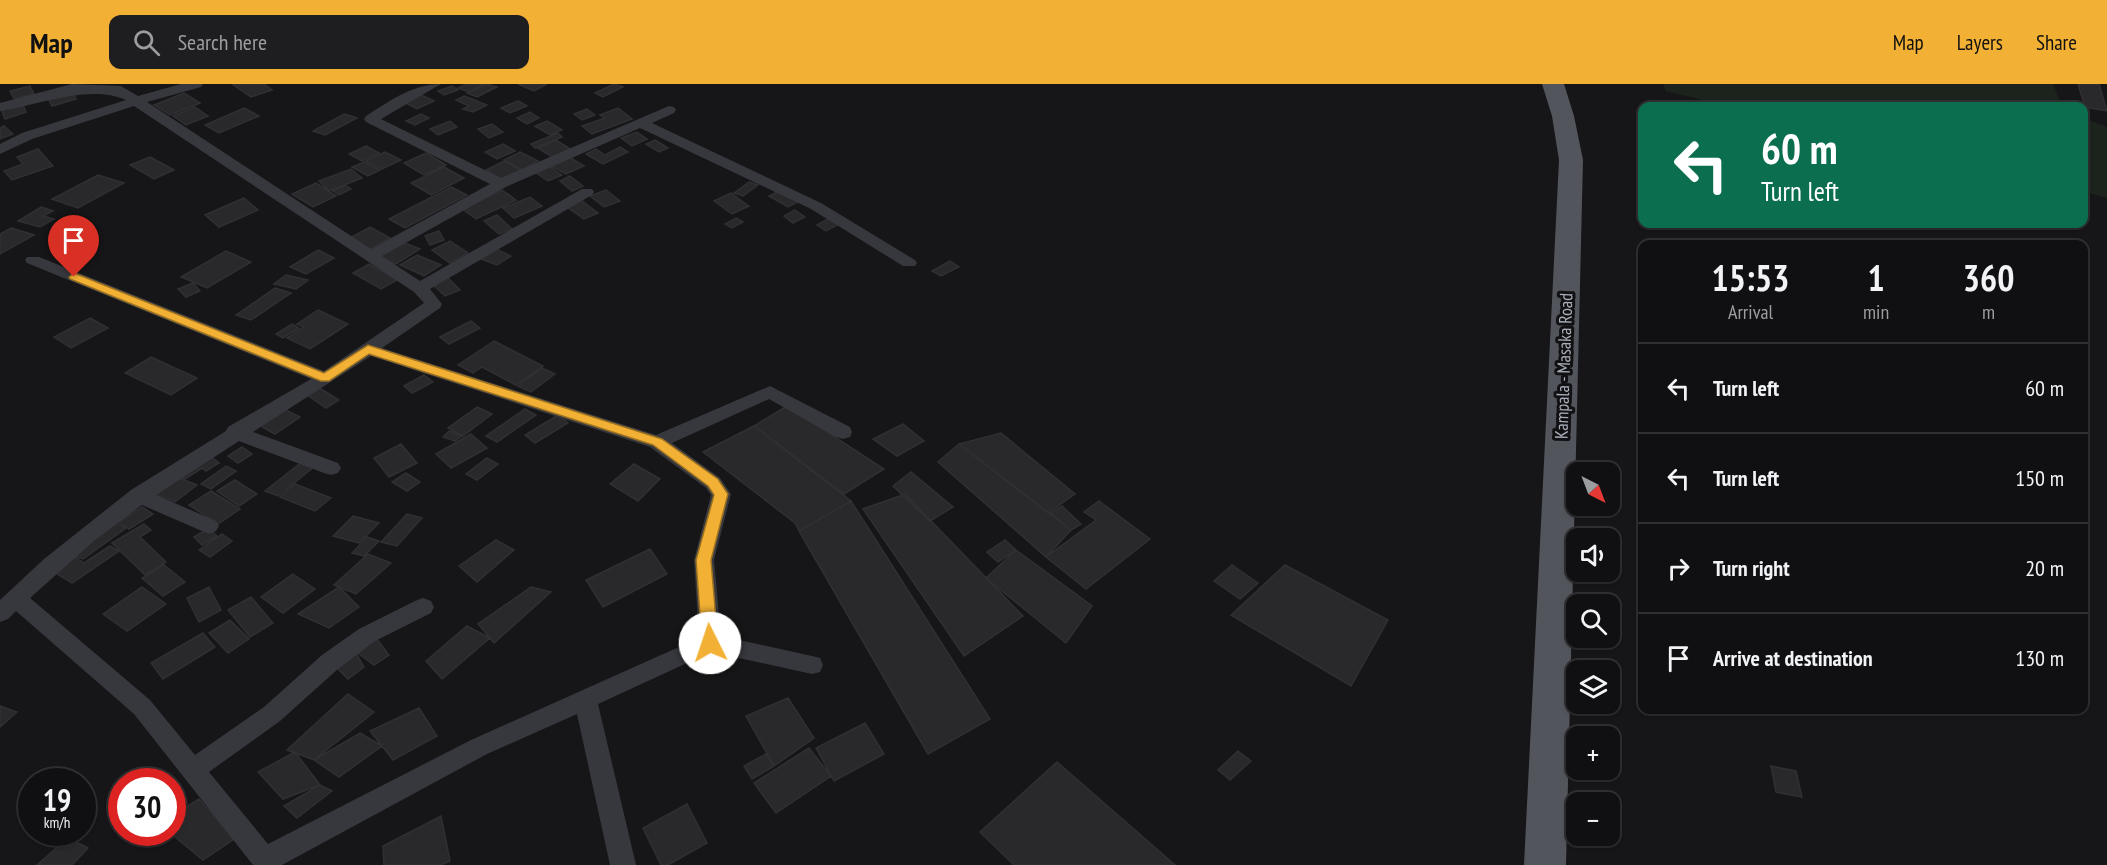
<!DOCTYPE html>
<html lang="en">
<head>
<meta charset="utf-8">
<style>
	:root { --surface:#101012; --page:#1e1e20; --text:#f1f3f6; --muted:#9c9d9f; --line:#303032; --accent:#f2b134 }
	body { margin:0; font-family:"PT Sans Narrow",sans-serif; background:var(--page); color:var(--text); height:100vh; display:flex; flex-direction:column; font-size:22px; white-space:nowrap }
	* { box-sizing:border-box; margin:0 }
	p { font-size:20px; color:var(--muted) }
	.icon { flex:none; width:33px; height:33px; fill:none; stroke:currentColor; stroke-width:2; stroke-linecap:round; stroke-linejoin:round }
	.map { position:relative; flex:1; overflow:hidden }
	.details { position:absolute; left:1638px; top:156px; width:450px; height:474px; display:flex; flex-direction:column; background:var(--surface); border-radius:12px; box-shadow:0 2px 4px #0004,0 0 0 2px var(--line) }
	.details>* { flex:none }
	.hud { position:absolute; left:1638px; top:18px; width:450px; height:126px; border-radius:12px; box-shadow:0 2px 4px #0004,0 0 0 2px var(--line); background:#0b6e4f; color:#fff; overflow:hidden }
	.needle { width:39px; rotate:138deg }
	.tools { position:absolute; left:1566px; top:378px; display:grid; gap:12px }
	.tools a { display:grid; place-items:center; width:54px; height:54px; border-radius:12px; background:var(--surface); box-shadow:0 2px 4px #0004,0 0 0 2px var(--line); font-size:30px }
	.speed { position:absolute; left:18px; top:684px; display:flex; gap:12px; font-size:30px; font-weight:700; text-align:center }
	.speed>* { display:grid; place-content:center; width:78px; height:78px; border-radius:50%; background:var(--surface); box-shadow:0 2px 4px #0004,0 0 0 2px var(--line); line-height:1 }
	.speed small { font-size:15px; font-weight:400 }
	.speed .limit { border:9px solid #d22; background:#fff; color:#111 }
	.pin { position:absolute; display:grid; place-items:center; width:51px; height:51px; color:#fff; margin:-62px -26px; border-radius:50% 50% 50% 0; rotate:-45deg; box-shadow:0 0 6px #0007 }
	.pin .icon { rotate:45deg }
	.me { position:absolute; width:66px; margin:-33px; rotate:356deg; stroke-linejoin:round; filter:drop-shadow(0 0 4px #0008) }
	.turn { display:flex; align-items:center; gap:21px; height:126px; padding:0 24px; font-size:27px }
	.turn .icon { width:78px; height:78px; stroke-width:2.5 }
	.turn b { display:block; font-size:42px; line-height:51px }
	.eta { display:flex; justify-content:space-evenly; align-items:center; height:102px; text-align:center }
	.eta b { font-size:36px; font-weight:700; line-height:42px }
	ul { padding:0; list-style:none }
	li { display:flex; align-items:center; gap:18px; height:90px; padding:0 24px; border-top:2px solid var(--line) }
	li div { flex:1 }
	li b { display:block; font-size:22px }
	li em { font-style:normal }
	header { display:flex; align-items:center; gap:36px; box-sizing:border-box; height:84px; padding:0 30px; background:var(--accent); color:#111 }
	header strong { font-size:28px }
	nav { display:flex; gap:33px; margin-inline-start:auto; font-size:21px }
	.search { width:420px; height:54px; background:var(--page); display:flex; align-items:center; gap:15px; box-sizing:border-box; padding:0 21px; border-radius:12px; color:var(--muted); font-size:22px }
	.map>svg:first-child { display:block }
	.green { fill:#1c231d }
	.building { fill:#29292c; stroke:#303034; stroke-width:1.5 }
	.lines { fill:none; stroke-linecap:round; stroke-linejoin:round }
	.street { fill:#37383d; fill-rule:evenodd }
	.primary { fill:#53555c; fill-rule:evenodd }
	.route { fill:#f2b134; stroke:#9d7322; stroke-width:1.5 }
	.labels { text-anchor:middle; stroke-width:6; stroke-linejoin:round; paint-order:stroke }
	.street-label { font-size:18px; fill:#a8adb8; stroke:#111113 }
</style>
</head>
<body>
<header>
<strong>Map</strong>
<div class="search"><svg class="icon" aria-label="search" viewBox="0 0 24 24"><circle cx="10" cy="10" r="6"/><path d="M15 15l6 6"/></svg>Search here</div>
<nav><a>Map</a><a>Layers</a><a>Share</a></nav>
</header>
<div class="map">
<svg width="2107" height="781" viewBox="0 0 2107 781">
	<rect width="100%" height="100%" fill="#161618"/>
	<path class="green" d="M 1664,0 L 2053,0 L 2062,22 L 1728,22 L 1665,7 Z
		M 2084,34 L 2107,43 L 2107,114 L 2084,108 Z"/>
	<path class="building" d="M 232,0 L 264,0 L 272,6 L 251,13 Z
		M 467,0 L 484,0 L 469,8 L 458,4 Z
		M 486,0 L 497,3 L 477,13 L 467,9 Z
		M 518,0 L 547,0 L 534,7 Z
		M 614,0 L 623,3 L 603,13 L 595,9 Z
		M 2078,0 L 2099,0 L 2107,27 L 2085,23 Z
		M 30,2 L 34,10 L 14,15 L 10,7 Z
		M 452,2 L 458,6 L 444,11 L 438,7 Z
		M 72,7 L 76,15 L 52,22 L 48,14 Z
		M 184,9 L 200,19 L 170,31 L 154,21 Z
		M 419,10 L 434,17 L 417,25 L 402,17 Z
		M 464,12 L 477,17 L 487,21 L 473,28 L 463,25 L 469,22 L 456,16 Z
		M 518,17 L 527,22 L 510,29 L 501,24 Z
		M 22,19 L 26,28 L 5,35 L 1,25 Z
		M 195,23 L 208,32 L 186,41 L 173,32 Z
		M 244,24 L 259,32 L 219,49 L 205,41 Z
		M 618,24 L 632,35 L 592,50 L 582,42 L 605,34 L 600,31 Z
		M 587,25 L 595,31 L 582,36 L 574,30 Z
		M 530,28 L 539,34 L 527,40 L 517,34 Z
		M 344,30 L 357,34 L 325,51 L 313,47 Z
		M 421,30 L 429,34 L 415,41 L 406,37 Z
		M 450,37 L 457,43 L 438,51 L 430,45 Z
		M 547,37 L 562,46 L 550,51 L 535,42 Z
		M 492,40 L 503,48 L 489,54 L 478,45 Z
		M 4,42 L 13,50 L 0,55 L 0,44 Z
		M 637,48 L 647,55 L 632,62 L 621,54 Z
		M 558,49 L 562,53 L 535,64 L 531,60 Z
		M 556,56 L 570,65 L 552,73 L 538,64 Z
		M 655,56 L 668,64 L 659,68 L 646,60 Z
		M 503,60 L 515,67 L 497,75 L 485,68 Z
		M 366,62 L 379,69 L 362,77 L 349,70 Z
		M 620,63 L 628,68 L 603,80 L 586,70 L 596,65 L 605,71 Z
		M 38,65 L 53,82 L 12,96 L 4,87 L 23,80 L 17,73 Z
		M 385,68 L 401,76 L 382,85 L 366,77 Z
		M 520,68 L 538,77 L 522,86 L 504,76 Z
		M 426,69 L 446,81 L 424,91 L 404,79 Z
		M 150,73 L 174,86 L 154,95 L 130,81 Z
		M 569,73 L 584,82 L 566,90 L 551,82 Z
		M 504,77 L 520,86 L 501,95 L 486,86 Z
		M 364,78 L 380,86 L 368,92 L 352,83 Z
		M 444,83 L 464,94 L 431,111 L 411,99 Z
		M 550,83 L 562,91 L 548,97 L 536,89 Z
		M 351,85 L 362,94 L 329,107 L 319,97 Z
		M 98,91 L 124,99 L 78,124 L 52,115 Z
		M 570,92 L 583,102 L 572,107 L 560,97 Z
		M 749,98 L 758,101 L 743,112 L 734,109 Z
		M 316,99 L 336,112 L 313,123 L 292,110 Z
		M 345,101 L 351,105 L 339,111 L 333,107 Z
		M 451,103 L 467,111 L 405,144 L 389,135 Z
		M 502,106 L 516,116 L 476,135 L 462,125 Z
		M 606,106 L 620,117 L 604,123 L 590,112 Z
		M 781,106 L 800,117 L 788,123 L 769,112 Z
		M 731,109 L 749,122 L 732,130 L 714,117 Z
		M 530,113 L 542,122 L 514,134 L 503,124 Z
		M 244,114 L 258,126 L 219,143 L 205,131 Z
		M 581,116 L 598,129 L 584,135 L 567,123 Z
		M 41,123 L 53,127 L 43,132 L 54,135 L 40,143 L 18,137 Z
		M 795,126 L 805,133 L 793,139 L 784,132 Z
		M 497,131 L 512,145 L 499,150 L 484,137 Z
		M 736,134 L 743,138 L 732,144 L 725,140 Z
		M 829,134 L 839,140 L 826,147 L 817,141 Z
		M 370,143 L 390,154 L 370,165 L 350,154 Z
		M 11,144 L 34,151 L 0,170 L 0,150 Z
		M 439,147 L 444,156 L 430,161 L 425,152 Z
		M 450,157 L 468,169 L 450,179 L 432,166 Z
		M 402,158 L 420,165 L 396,180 L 378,172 Z
		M 496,165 L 511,172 L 497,181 L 481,175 Z
		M 318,166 L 334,174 L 306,190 L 290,183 Z
		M 226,167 L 251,178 L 207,204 L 181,193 Z
		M 417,171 L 441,181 L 424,192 L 400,181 Z
		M 950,177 L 959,183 L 941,192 L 932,187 Z
		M 369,180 L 397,196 L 381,205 L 353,189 Z
		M 286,191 L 308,196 L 296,205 L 274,200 Z
		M 447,193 L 460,206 L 445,212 L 432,200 Z
		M 193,199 L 200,207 L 186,213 L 178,205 Z
		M 275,204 L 291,209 L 251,236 L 236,231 Z
		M 318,226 L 348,240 L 310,265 L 287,254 L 304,243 L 297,240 Z
		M 90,234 L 108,244 L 71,264 L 54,253 Z
		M 471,237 L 480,244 L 449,260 L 440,253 Z
		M 292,240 L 299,244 L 283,254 L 276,250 Z
		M 494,257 L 543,282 L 516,301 L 482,283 L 473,289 L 458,281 Z
		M 151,273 L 197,294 L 171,311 L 125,289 Z
		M 542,284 L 555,290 L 531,308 L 518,302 Z
		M 424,291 L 433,298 L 412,309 L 404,302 Z
		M 318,303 L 339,316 L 326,324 L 306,310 Z
		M 787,322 L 884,385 L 844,410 L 754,342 Z
		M 477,323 L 492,330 L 463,352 L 448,344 Z
		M 282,324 L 300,333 L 275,350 L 257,340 Z
		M 525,325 L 536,331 L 497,358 L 486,352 Z
		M 558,331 L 568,339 L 535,359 L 525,351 Z
		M 903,340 L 924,357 L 897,372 L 873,355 Z
		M 754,342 L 851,417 L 799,447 L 795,439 L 703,368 Z
		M 449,347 L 462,352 L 455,357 L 443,353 Z
		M 1001,349 L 1075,410 L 1048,429 L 959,360 Z
		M 471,350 L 487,364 L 451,384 L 436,370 Z
		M 401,360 L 417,379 L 389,393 L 374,374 Z
		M 959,360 L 1071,446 L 1046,473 L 938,378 Z
		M 242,363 L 252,370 L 238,379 L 228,372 Z
		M 209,371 L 219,379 L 206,387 L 202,384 L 185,395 L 178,390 Z
		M 487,374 L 498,380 L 477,396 L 466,390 Z
		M 303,377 L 315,382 L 278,412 L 265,407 Z
		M 634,380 L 660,395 L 638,417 L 610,400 Z
		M 226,382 L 236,387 L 211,405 L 201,400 Z
		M 911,388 L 953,423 L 930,437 L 893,402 Z
		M 406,389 L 420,398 L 407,407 L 392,398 Z
		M 174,392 L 197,401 L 175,418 L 152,409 Z
		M 235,396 L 257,410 L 239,422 L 217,407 Z
		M 295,400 L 331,414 L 315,427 L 280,413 Z
		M 211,407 L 240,425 L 218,440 L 189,421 Z
		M 905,410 L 1023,532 L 964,572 L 863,425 Z
		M 851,417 L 990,635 L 928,670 L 799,447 Z
		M 1099,417 L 1150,455 L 1086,505 L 1046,473 L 1096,436 L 1084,428 Z
		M 1062,422 L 1081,440 L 1071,446 L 1051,429 Z
		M 142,423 L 153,430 L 129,445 L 119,438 Z
		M 407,430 L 422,434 L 397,462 L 381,458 Z
		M 353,432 L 379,439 L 359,459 L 333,452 Z
		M 112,437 L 126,444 L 83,475 L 69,469 Z
		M 144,440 L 151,446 L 140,453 L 166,478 L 145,491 L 112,459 Z
		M 209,444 L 217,452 L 202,461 L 194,453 Z
		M 222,450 L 232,457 L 210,473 L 199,466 Z
		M 367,453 L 379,457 L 364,472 L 352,469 Z
		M 496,456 L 514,466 L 477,498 L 459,482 Z
		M 1005,456 L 1016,466 L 998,478 L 987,468 Z
		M 110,462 L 119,467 L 72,499 L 51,486 L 72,471 L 84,479 Z
		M 650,465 L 667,490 L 603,523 L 586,496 Z
		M 1016,466 L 1092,522 L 1066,559 L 986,494 Z
		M 368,470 L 391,479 L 356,510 L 334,501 Z
		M 164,481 L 185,498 L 163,512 L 142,494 Z
		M 1232,481 L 1258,499 L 1240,515 L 1214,497 Z
		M 1285,481 L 1388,536 L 1351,602 L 1231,531 Z
		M 293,490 L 315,505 L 283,529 L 261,513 Z
		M 142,503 L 166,520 L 127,547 L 103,530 Z
		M 209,503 L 221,526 L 199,538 L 187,514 Z
		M 339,503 L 359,523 L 329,544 L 298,530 Z
		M 531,503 L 551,508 L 494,559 L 478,540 Z
		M 251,513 L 273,539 L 250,553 L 228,526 Z
		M 230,536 L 249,555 L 228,569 L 209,549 Z
		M 467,542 L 490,554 L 442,595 L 426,577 Z
		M 203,549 L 215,563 L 163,595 L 151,579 Z
		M 376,554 L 389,571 L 374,581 L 354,566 Z
		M 354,566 L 364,583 L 348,595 L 335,582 Z
		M 348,610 L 374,628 L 314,676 L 287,666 Z
		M 788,614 L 814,654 L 774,682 L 746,632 Z
		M 0,622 L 17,628 L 0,643 Z
		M 419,624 L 437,652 L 393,676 L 370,647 Z
		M 865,639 L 884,670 L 834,697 L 816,664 Z
		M 360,649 L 382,662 L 339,693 L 314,676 Z
		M 809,664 L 831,692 L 776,729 L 754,699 Z
		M 1238,667 L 1251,677 L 1230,696 L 1218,686 Z
		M 295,668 L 320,701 L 283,715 L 258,688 Z
		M 766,670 L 774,682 L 752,695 L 744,682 Z
		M 1057,678 L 1175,781 L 1014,781 L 980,748 Z
		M 1771,682 L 1796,687 L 1802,713 L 1776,708 Z
		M 320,701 L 332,707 L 297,734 L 284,722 Z
		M 199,715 L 234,755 L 203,776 L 169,748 L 172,748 L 172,732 Z
		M 687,720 L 707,759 L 668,781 L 661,781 L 643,744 Z
		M 441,732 L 450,777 L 441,781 L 384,781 L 383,762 Z
		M 68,754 L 88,764 L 72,781 L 37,781 Z"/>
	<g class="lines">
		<path class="street" d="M 72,0 L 121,2 L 138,12 L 181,0 L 203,0 L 201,3 L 147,18 L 371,165 L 490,100 L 366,38 L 364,35 L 366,32 C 390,17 412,0 441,0 L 381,35 L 501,94 L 669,22 L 674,23 L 676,26 L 674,29 L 652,39 L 821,119 L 915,176 L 917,179 L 915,182 L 903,182 L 811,125 L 640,44 L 506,103 L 382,172 L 420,197 L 582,105 L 592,105 L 594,108 L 592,111 L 430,205 L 442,220 L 440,224 L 382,264 L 656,351 L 770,302 L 850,343 L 852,348 L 850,353 L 843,355 L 836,353 L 769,315 L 672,359 L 720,394 L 731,410 L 714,476 L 721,552 L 812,572 L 820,574 L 823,581 L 820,588 L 812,590 L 711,568 L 598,620 L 636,781 L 610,781 L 577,630 L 487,670 L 282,781 L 253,781 L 134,630 L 16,527 L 8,535 L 0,538 L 0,516 L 44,475 L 131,406 L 226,347 L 228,343 L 311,295 L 27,179 L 25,176 L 27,173 L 39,173 L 324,287 L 424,219 L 414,208 L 134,22 L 32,55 L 0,70 L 0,60 L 22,49 L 126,16 C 89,0 40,21 0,27 L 0,19 ZM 371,272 L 650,363 L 706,404 L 711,411 L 694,476 L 699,554 L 471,656 L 268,760 L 209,688 L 280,637 L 338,585 L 375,557 L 431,529 L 434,523 L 431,517 L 423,514 L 415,517 L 359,545 L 322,571 L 264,623 L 195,671 L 150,616 L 30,514 L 95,456 L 142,421 L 202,447 L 209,450 L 216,447 L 219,442 L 216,437 L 156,411 L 239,357 L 324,389 L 331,391 L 338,389 L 341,384 L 338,379 L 253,348 Z"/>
		<path class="primary" d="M 1542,0 L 1564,0 L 1574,32 L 1583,76 L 1566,781 L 1524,781 L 1559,76 L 1552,32 Z"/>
	</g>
	<path class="route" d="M 74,189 L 324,289 L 368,261 L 662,355 L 718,395 L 728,410 L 711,476 L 718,559 L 715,564 L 710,566 L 704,564 L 702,559 L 696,476 L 714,411 L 708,402 L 653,361 L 369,270 L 329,297 L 321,297 L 70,195 L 69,193 Z"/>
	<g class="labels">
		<g class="street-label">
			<text transform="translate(1564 282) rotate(-88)" y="6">Kampala - Masaka Road</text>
		</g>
	</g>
</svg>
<div class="tools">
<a><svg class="needle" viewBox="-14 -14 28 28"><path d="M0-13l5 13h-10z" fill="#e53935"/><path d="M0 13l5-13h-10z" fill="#9c9d9f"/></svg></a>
<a><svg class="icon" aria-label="sound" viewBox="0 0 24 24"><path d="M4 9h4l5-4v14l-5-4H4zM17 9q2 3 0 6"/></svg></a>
<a><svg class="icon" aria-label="search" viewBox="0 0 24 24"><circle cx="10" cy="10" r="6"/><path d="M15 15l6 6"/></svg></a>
<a><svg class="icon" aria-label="layers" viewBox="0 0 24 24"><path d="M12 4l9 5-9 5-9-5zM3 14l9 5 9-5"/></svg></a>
<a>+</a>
<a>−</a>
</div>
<div class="speed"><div>19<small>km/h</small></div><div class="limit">30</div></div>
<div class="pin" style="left:74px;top:193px;background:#d93025"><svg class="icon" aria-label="arrive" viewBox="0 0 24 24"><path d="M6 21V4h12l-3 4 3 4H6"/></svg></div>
<svg class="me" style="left:710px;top:559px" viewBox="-20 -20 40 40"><circle r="19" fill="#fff"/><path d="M0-13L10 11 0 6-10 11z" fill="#f2b134"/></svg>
<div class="hud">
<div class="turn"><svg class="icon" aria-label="left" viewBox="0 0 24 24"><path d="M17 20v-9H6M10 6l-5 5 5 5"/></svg><div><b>60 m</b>Turn left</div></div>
</div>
<section class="details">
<div class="eta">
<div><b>15:53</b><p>Arrival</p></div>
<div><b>1</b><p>min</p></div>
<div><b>360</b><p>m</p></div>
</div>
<ul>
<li><svg class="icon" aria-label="left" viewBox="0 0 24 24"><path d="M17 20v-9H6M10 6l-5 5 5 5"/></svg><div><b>Turn left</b></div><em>60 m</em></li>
<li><svg class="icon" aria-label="left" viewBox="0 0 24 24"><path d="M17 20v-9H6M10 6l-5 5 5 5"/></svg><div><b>Turn left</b></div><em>150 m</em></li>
<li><svg class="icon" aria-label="right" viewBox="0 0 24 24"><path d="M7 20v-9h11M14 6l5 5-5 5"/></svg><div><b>Turn right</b></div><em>20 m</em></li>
<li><svg class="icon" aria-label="arrive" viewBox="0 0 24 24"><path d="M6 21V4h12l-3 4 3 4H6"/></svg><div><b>Arrive at destination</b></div><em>130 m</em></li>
</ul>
</section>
</div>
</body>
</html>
